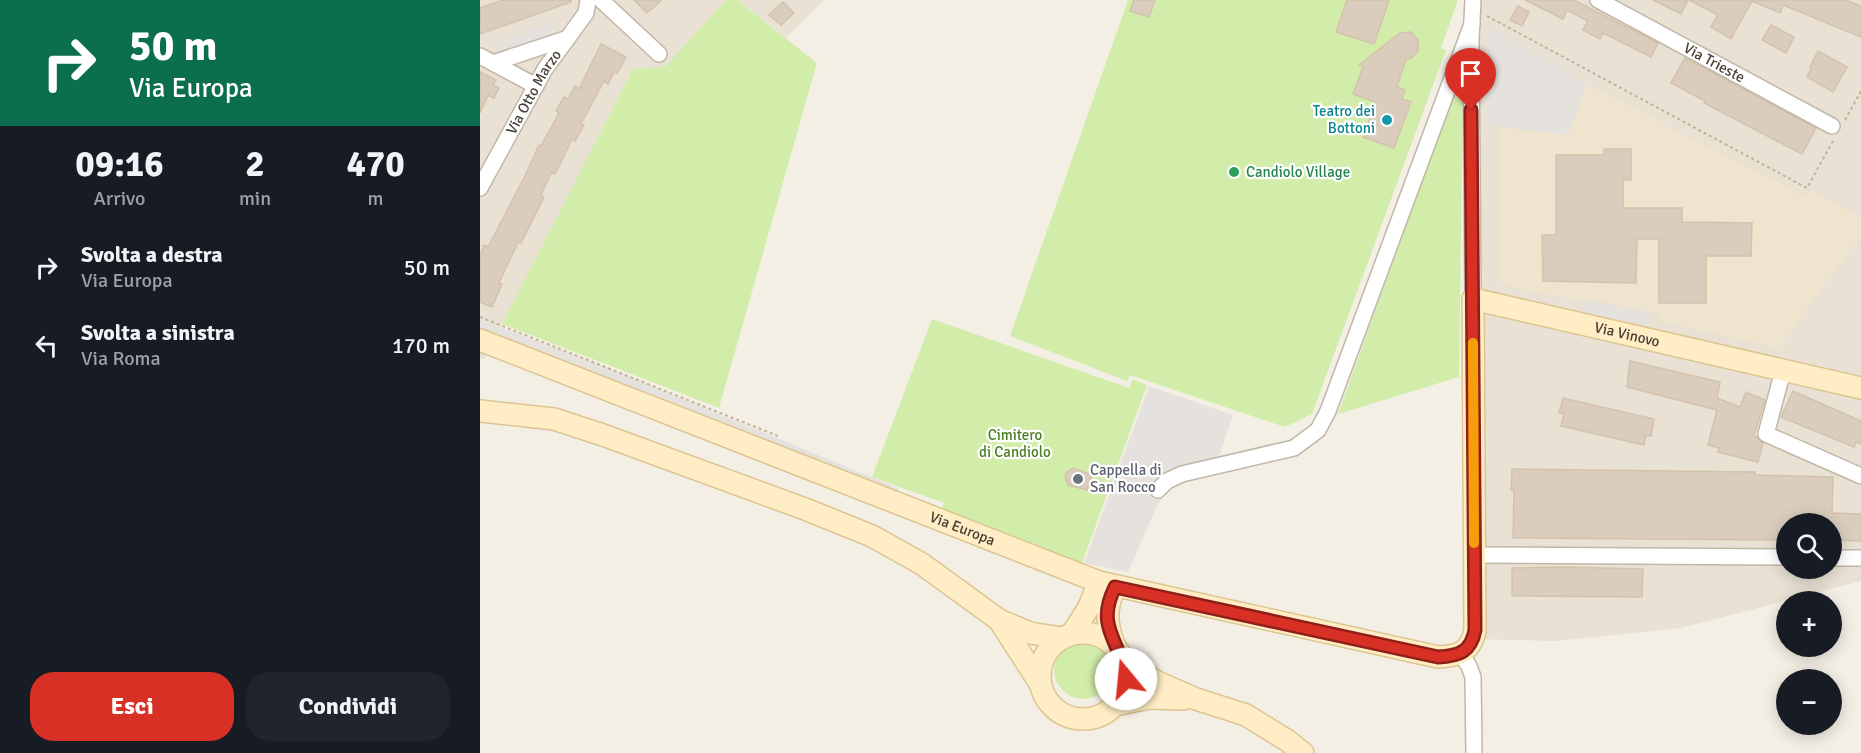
<!DOCTYPE html>
<html lang="it">
<head>
<meta charset="utf-8">
<style>
	:root { --surface:#171b24; --page:#20242c; --text:#f1f3f6; --muted:#9ea1a6; --accent:#d93025 }
	body { margin:0; font-family:Signika,sans-serif; background:var(--page); color:var(--text); height:100vh; display:flex; flex-direction:column; font-size:22px; white-space:nowrap }
	* { box-sizing:border-box; margin:0 }
	p { font-size:20px; color:var(--muted) }
	.icon { flex:none; width:33px; height:33px; fill:none; stroke:currentColor; stroke-width:2; stroke-linecap:round; stroke-linejoin:round }
	.map { position:relative; flex:1; overflow:hidden }
	.details { display:flex; flex-direction:column; background:var(--surface); width:480px }
	.details>* { flex:none }
	.guide { background:#0b6e4f; color:#fff; overflow:hidden }
	.tools { position:absolute; left:1296px; top:513px; display:grid; gap:12px }
	.tools a { display:grid; place-items:center; width:66px; height:66px; border-radius:50%; background:var(--surface); box-shadow:0 3px 15px #0003; font-size:30px }
	.pin { position:absolute; display:grid; place-items:center; width:51px; height:51px; color:#fff; margin:-62px -26px; border-radius:50% 50% 50% 0; rotate:-45deg; box-shadow:0 0 6px #0007 }
	.pin .icon { rotate:45deg }
	.me { position:absolute; width:66px; margin:-33px; rotate:343deg; stroke-linejoin:round; filter:drop-shadow(0 0 4px #0008) }
	.turn { display:flex; align-items:center; gap:21px; height:126px; padding:0 30px; font-size:27px }
	.turn .icon { width:78px; height:78px; stroke-width:2.5 }
	.turn b { display:block; font-size:42px; line-height:51px }
	.eta { display:flex; justify-content:space-evenly; align-items:center; height:102px; text-align:center }
	.eta b { font-size:36px; font-weight:700; line-height:42px }
	.button { display:flex; gap:12px; margin-top:auto; padding:12px 30px }
	.button a { flex:1; height:69px; border-radius:24px; background:var(--accent); color:#fff; font-size:24px; font-weight:700; line-height:69px; text-align:center }
	.button a+a { background:var(--page); color:var(--text) }
	ul { padding:0; list-style:none }
	li { display:flex; align-items:center; gap:18px; height:78px; padding:0 30px }
	li div { flex:1 }
	li b { display:block; font-size:22px }
	li em { font-style:normal }
	main { display:flex; flex:1; min-height:0 }
	.map>svg:first-child { display:block }
	.residential { fill:#e9e1d3; fill-rule:evenodd }
	.education { fill:#efe4ce }
	.green { fill:#d2edaa }
	.parking { fill:#e5e2de }
	.building { fill:#dacdbd; stroke:#d3c2ac; stroke-width:1.5 }
	.lines { fill:none; stroke-linecap:round; stroke-linejoin:round }
	.street-casing { stroke:#c1b7a7; stroke-width:18 }
	.secondary-casing { stroke:#ddc592; stroke-width:24 }
	.path { stroke:#c4b297; stroke-width:2; stroke-dasharray:3 3; stroke-linecap:butt }
	.street { stroke:#fff; stroke-width:15 }
	.secondary { stroke:#ffeec5; stroke-width:21 }
	.route-casing { stroke:#8d1f18; stroke-width:15 }
	.route { stroke:#d93025; stroke-width:10 }
	.slow { stroke:#f59e0b; stroke-width:10 }
	.culture-dot { fill:#0f9aa8; stroke:#fff; stroke-width:2 }
	.leisure-dot { fill:#2e9e5b; stroke:#fff; stroke-width:2 }
	.worship-dot { fill:#6b7280; stroke:#fff; stroke-width:2 }
	.labels { text-anchor:middle; stroke-width:4.5; stroke-linejoin:round; paint-order:stroke }
	.street-label { font-size:15px; fill:#483f34; stroke:#fff }
	.culture-label { font-size:15px; fill:#0d838f; stroke:#fff; text-anchor:end }
	.leisure-label { font-size:15px; fill:#27864d; stroke:#fff; text-anchor:start }
	.park-label { font-size:15px; fill:#498021; stroke:#fff }
	.worship-label { font-size:15px; fill:#5b616d; stroke:#fff; text-anchor:start }
</style>
</head>
<body>
<main>
<section class="details">
<div class="guide">
<div class="turn"><svg class="icon" aria-label="right" viewBox="0 0 24 24"><path d="M7 20v-9h11M14 6l5 5-5 5"/></svg><div><b>50 m</b>Via Europa</div></div>
</div>
<div class="eta">
<div><b>09:16</b><p>Arrivo</p></div>
<div><b>2</b><p>min</p></div>
<div><b>470</b><p>m</p></div>
</div>
<ul>
<li><svg class="icon" aria-label="right" viewBox="0 0 24 24"><path d="M7 20v-9h11M14 6l5 5-5 5"/></svg><div><b>Svolta a destra</b><p>Via Europa</p></div><em>50 m</em></li>
<li><svg class="icon" aria-label="left" viewBox="0 0 24 24"><path d="M17 20v-9H6M10 6l-5 5 5 5"/></svg><div><b>Svolta a sinistra</b><p>Via Roma</p></div><em>170 m</em></li>
</ul>
<div class="button"><a>Esci</a><a>Condividi</a></div>
</section>
<div class="map">
<svg width="1381" height="753" viewBox="0 0 1381 753">
	<rect width="100%" height="100%" fill="#f4efe5"/>
	<path class="residential" d="M 0,0 L 246,0 L 185,67 L 153,69 L 4,359 L 0,358 Z
		M 257,0 L 344,0 L 306,38 Z
		M 986,0 L 1381,0 L 1381,581 L 1201,628 L 1077,641 L 986,639 L 984,304 ZM 1306,524 L 1352,524 L 1352,568 L 1306,568 Z"/>
	<path class="education" d="M 1107,84 L 1325,197 L 1330,190 L 1381,218 L 1381,235 L 1299,348 L 1179,321 L 1180,314 L 1106,298 L 1104,302 L 1019,284 L 1018,127 L 1088,135 Z"/>
	<path class="green" d="M 246,0 L 257,0 L 337,63 L 239,408 L 22,324 L 153,69 L 185,67 Z
		M 648,0 L 978,0 L 961,48 L 966,50 L 832,414 L 805,427 L 650,375 L 647,381 L 530,336 Z
		M 975,89 L 983,90 L 979,377 L 858,414 Z
		M 452,319 L 649,388 L 653,379 L 667,385 L 602,563 L 460,514 L 464,503 L 392,477 Z
		M574 670a29 29 0 1 1 58 0a29 29 0 1 1-58 0Z"/>
	<path class="parking" d="M 73,22 L 78,34 L 20,55 L 16,44 Z
		M 1007,27 L 1107,84 L 1088,135 L 1005,125 Z
		M 1107,300 L 1170,314 L 1167,326 L 1105,312 Z
		M 0,319 L 138,372 L 418,488 L 419,498 L 0,333 Z
		M 669,386 L 753,415 L 738,459 L 703,468 L 676,508 L 648,572 L 604,563 Z"/>
	<path class="building" d="M 23,0 L 91,0 L 91,2 L 0,34 L 0,8 Z
		M 154,0 L 182,0 L 167,13 Z
		M 654,0 L 675,0 L 669,17 L 650,11 Z
		M 867,0 L 909,0 L 894,44 L 856,32 Z
		M 1045,0 L 1094,0 L 1178,43 L 1171,57 L 1123,33 L 1120,39 L 1103,30 L 1108,21 L 1087,10 L 1083,19 Z
		M 1173,0 L 1208,0 L 1201,14 Z
		M 1209,0 L 1366,0 L 1381,6 L 1381,37 L 1303,5 L 1300,13 L 1272,1 L 1251,39 L 1231,27 L 1238,15 Z
		M 303,2 L 314,13 L 301,25 L 289,15 Z
		M 1038,6 L 1049,12 L 1042,26 L 1030,20 Z
		M 1291,25 L 1314,37 L 1306,53 L 1282,40 Z
		M 931,32 L 938,40 L 938,51 L 931,58 L 926,59 L 917,87 L 925,90 L 922,99 L 931,102 L 914,148 L 883,137 L 896,102 L 873,94 L 883,67 L 879,65 L 920,33 Z
		M 121,44 L 146,57 L 137,73 L 134,72 L 128,84 L 124,81 L 101,124 L 104,125 L 95,141 L 92,139 L 75,174 L 71,173 L 61,195 L 64,197 L 41,243 L 38,242 L 19,283 L 22,284 L 12,307 L 0,302 L 0,255 L 4,245 L 8,247 L 45,176 L 59,145 L 61,146 L 79,113 L 76,111 L 84,97 L 88,99 L 95,86 L 99,89 Z
		M 1338,51 L 1367,67 L 1353,92 L 1327,77 L 1331,69 L 1330,67 Z
		M 1205,58 L 1336,128 L 1322,154 L 1224,103 L 1225,101 L 1191,83 Z
		M 0,72 L 16,80 L 13,85 L 19,88 L 14,98 L 8,95 L 0,113 Z
		M 1124,149 L 1151,149 L 1151,180 L 1143,180 L 1143,208 L 1202,208 L 1202,222 L 1272,223 L 1271,256 L 1226,256 L 1226,303 L 1179,303 L 1179,239 L 1157,239 L 1156,283 L 1063,281 L 1062,235 L 1076,235 L 1076,155 L 1124,155 Z
		M 1150,361 L 1240,382 L 1237,398 L 1260,407 L 1266,392 L 1285,400 L 1274,435 L 1283,443 L 1278,462 L 1238,452 L 1239,448 L 1228,445 L 1237,410 L 1147,387 Z
		M 1313,391 L 1381,421 L 1381,444 L 1376,442 L 1374,447 L 1301,417 Z
		M 1083,398 L 1174,419 L 1171,436 L 1166,435 L 1164,445 L 1081,426 L 1084,414 L 1079,413 Z
		M 593,468 L 612,475 L 607,490 L 588,485 L 585,477 L 586,473 Z
		M 1032,469 L 1275,472 L 1275,475 L 1353,477 L 1352,513 L 1381,514 L 1381,541 L 1354,540 L 1354,524 L 1306,524 L 1306,540 L 1033,538 L 1034,490 L 1031,490 Z
		M 1081,567 L 1163,569 L 1162,597 L 1032,596 L 1032,568 Z"/>
	<g class="lines">
		<defs>
			<g id="street">
				<path d="M 121,0 L 179,54"/>
				<path id="s1" d="M 1118,0 L 1352,126"/>
				<path d="M 0,56 L 56,86"/>
				<path d="M 13,63 L 88,38"/>
				<path id="s2" d="M 0,188 L 65,69 L 106,13 L 108,0"/>
				<path d="M 993,299 L 991,39 L 993,0"/>
				<path d="M 1303,371 L 1286,434 L 1381,476"/>
				<path d="M 678,490 L 687,481 L 702,474 L 814,448 L 838,430 L 848,411 L 992,24"/>
				<path d="M 994,555 L 1306,557"/>
				<path d="M 1352,558 L 1381,558"/>
				<path d="M 980,653 L 989,666 L 993,677 L 994,753"/>
			</g>
			<g id="secondary">
				<path id="s3" d="M 0,340 L 619,582 L 958,657 C 979,656 991,652 995,630 L 993,299 L 1381,388"/>
				<path d="M 0,411 L 74,419 L 123,435 L 325,509 L 392,536 L 442,564 L 519,620 L 550,633 L 582,638"/>
				<path d="M 519,620 L 559,682"/>
				<circle cx="603" cy="676" r="43"/>
				<path d="M 592,634 L 609,607 L 619,582"/>
				<path d="M 635,647 C 626,625 625,608 635,587"/>
				<path d="M 645,664 L 677,682 L 716,699 L 766,715 L 808,741 L 823,753"/>
				<path d="M 635,705 L 669,698 L 703,699"/>
			</g>
		</defs>
		<use href="#street" class="street-casing"/>
		<use href="#secondary" class="secondary-casing"/>
		<path class="path" d="M 1007,16 L 1327,188 L 1353,141
			M 1365,120 L 1381,91
			M 0,317 L 298,436"/>
		<use href="#street" class="street"/>
		<use href="#secondary" class="secondary"/>
	</g>
	<g class="lines">
		<defs>
			<path id="route" d="M 646,679 C 642,641 614,629 635,587 L 958,657 C 979,656 991,652 995,630 L 991,110"/>
		</defs>
		<use href="#route" class="route-casing"/>
		<use href="#route" class="route"/>
		<path class="slow" d="M 993,343 L 994,543"/>
	</g>
	<circle class="culture-dot" cx="907" cy="120" r="6"/>
	<circle class="leisure-dot" cx="754" cy="172" r="6"/>
	<circle class="worship-dot" cx="598" cy="479" r="6"/>
	<g class="labels">
		<g class="street-label">
			<text dy="5" stroke="none"><textPath href="#s1" startOffset="132">Via Trieste</textPath></text>
			<text dy="5" stroke="none"><textPath href="#s2" startOffset="110">Via Otto Marzo</textPath></text>
			<text dy="5" stroke="none"><textPath href="#s3" startOffset="1552">Via Vinovo</textPath></text>
			<text dy="5" stroke="none"><textPath href="#s3" startOffset="518">Via Europa</textPath></text>
		</g>
		<g class="culture-label">
			<text x="895" y="116">Teatro dei<tspan x="895" dy="17">Bottoni</tspan></text>
		</g>
		<g class="leisure-label">
			<text x="766" y="177">Candiolo Village</text>
		</g>
		<g class="park-label">
			<text x="535" y="440">Cimitero<tspan x="535" dy="17">di Candiolo</tspan></text>
		</g>
		<g class="worship-label">
			<text x="610" y="475">Cappella di<tspan x="610" dy="17">San Rocco</tspan></text>
		</g>
	</g>
</svg>
<div class="tools">
<a><svg class="icon" aria-label="search" viewBox="0 0 24 24"><circle cx="10" cy="10" r="6"/><path d="M15 15l6 6"/></svg></a>
<a>+</a>
<a>−</a>
</div>
<div class="pin" style="left:991px;top:110px;background:#d93025"><svg class="icon" aria-label="arrive" viewBox="0 0 24 24"><path d="M6 21V4h12l-3 4 3 4H6"/></svg></div>
<svg class="me" style="left:646px;top:679px" viewBox="-20 -20 40 40"><circle r="19" fill="#fff"/><path d="M0-13L10 11 0 6-10 11z" fill="#d93025"/></svg>
</div>
</main>
</body>
</html>
